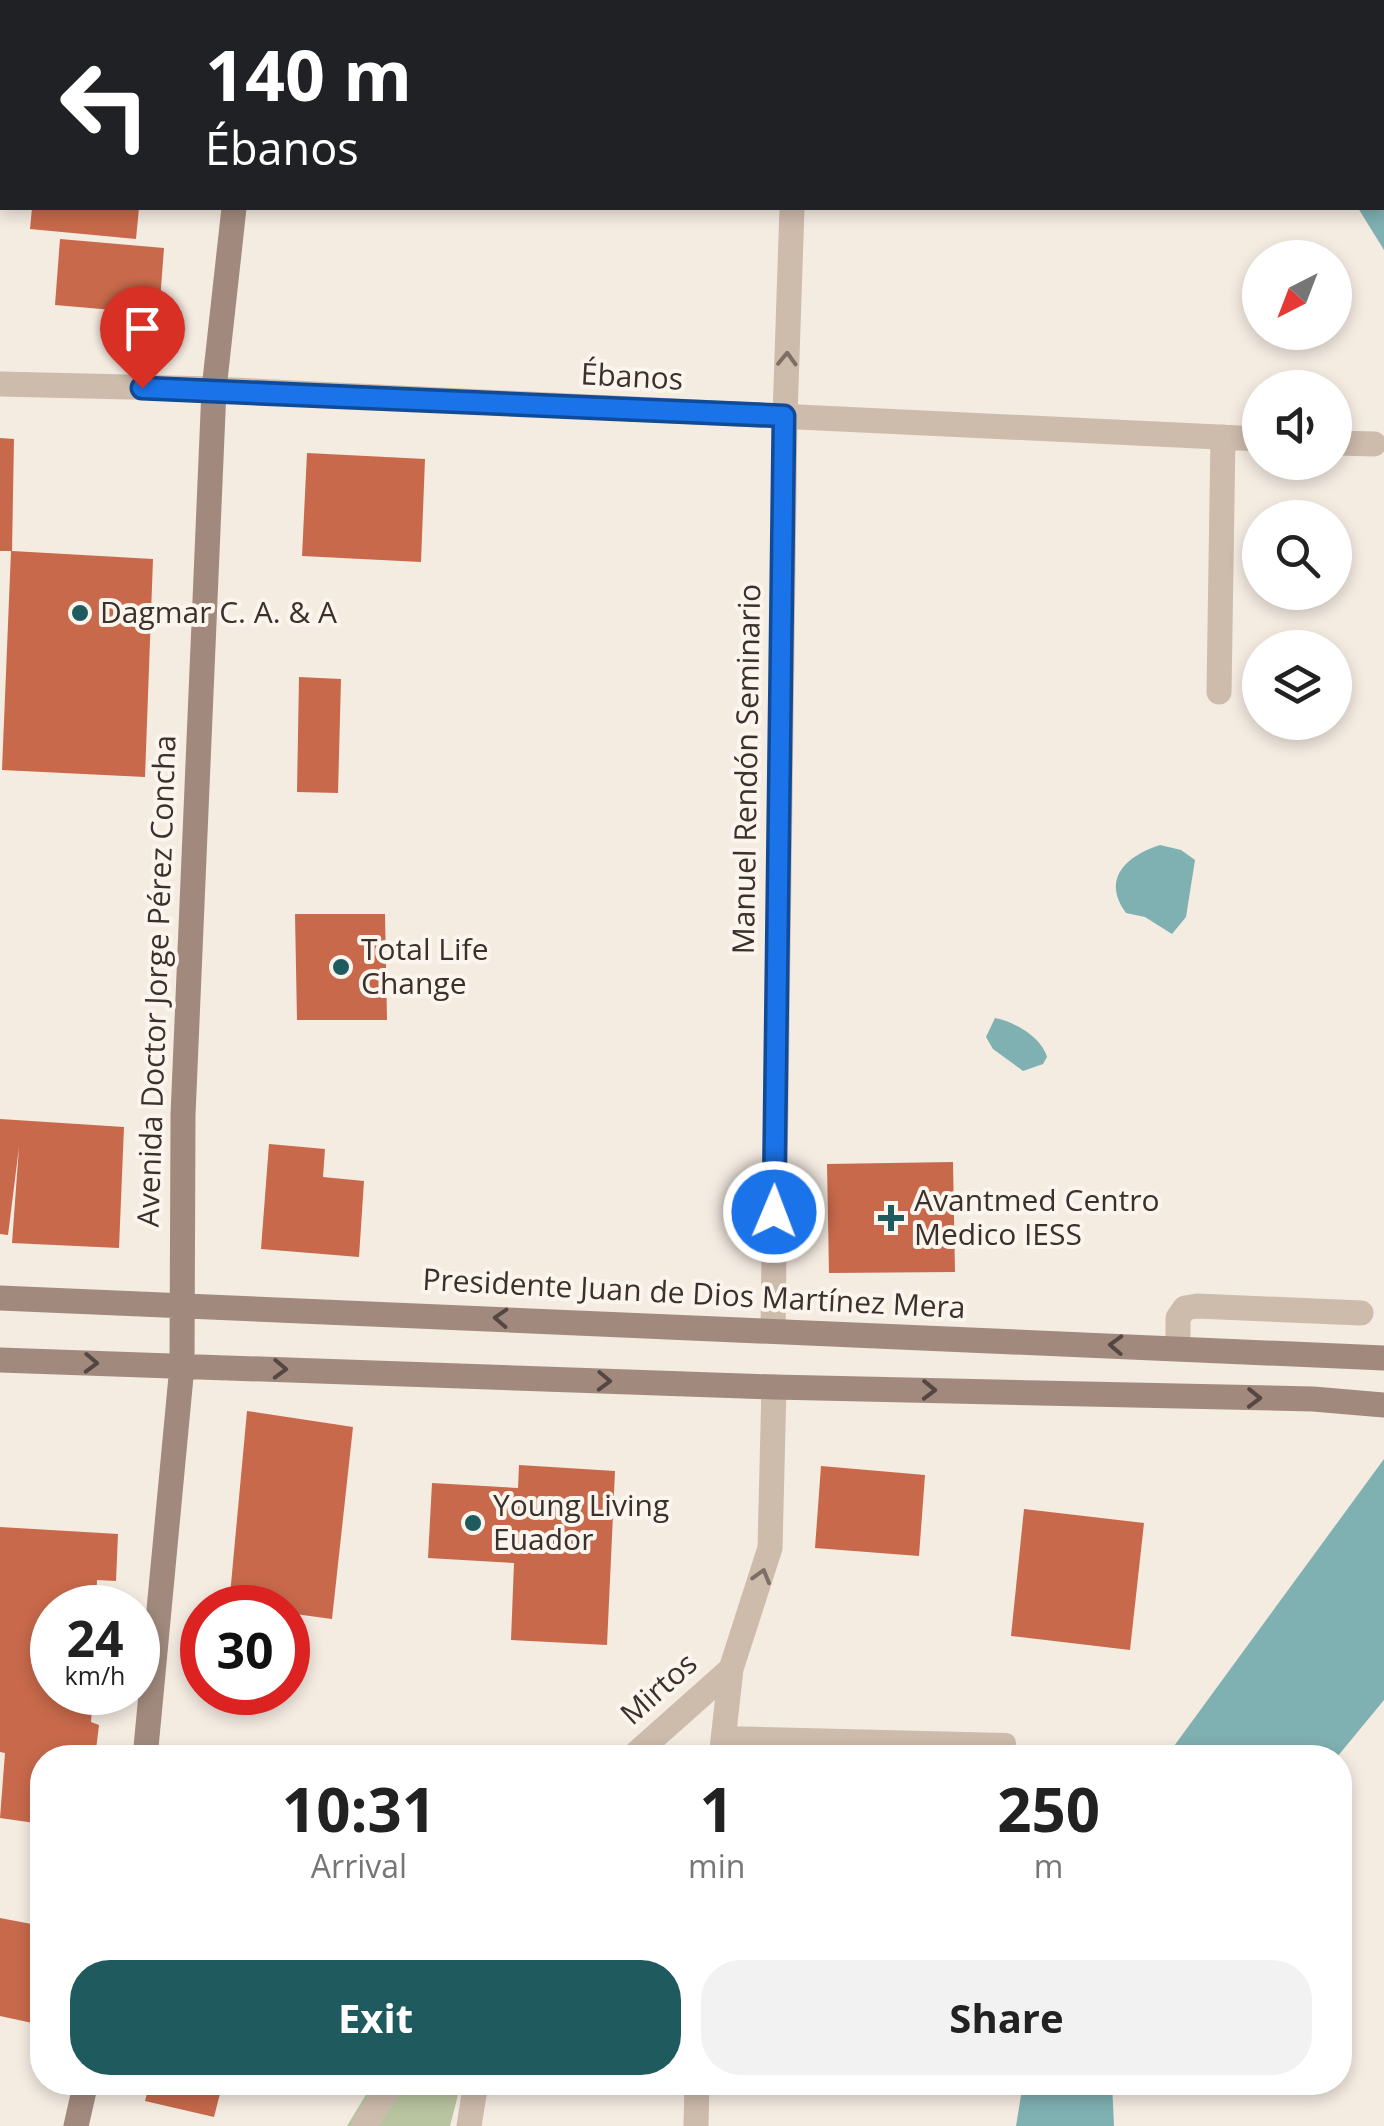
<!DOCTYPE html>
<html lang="en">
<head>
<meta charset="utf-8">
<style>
	:root { --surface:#fff; --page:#f2f2f2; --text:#222; --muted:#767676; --accent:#1f5a5e }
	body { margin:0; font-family:"Open Sans",sans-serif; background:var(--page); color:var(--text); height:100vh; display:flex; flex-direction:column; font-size:38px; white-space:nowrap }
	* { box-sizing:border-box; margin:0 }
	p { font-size:32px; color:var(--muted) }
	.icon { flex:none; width:55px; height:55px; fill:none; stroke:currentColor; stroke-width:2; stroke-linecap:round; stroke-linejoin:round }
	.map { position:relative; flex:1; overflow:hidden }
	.drawer { position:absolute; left:30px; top:1745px; width:1322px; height:350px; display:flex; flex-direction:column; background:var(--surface); border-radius:40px; box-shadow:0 5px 15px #0003 }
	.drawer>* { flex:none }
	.hud { position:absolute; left:0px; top:0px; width:1385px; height:210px; box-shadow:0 5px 15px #0003; background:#202124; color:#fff; overflow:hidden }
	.needle { width:65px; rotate:222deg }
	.fabs { position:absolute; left:1242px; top:240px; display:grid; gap:20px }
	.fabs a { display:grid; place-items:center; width:110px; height:110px; border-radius:50%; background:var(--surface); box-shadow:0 5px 15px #0003; font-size:50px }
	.speed { position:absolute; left:30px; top:1585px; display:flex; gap:20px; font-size:50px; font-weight:700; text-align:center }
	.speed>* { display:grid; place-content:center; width:130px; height:130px; border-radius:50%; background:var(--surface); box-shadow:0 5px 15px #0003; line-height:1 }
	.speed small { font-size:25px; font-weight:400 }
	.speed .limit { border:15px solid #d22; background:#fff; color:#111 }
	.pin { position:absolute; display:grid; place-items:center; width:85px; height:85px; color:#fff; margin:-102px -42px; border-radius:50% 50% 50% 0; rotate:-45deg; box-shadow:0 0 10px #0007 }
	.pin .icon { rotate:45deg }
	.me { position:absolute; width:110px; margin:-55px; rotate:1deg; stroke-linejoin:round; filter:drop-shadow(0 0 8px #0008) }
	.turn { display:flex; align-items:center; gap:35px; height:210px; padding:0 40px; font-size:45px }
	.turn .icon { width:130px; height:130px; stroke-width:2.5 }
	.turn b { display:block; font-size:70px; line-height:85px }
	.eta { display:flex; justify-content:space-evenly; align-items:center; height:170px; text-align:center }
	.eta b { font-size:60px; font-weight:700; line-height:70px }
	.cta { display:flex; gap:20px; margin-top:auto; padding:20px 40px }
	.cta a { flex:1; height:115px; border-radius:40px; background:var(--accent); color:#fff; font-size:40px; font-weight:700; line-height:115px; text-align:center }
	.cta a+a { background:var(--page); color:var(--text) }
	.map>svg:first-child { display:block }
	.green { fill:#b8c4a0 }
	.water { fill:#7fb0b2 }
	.building { fill:#c8694b }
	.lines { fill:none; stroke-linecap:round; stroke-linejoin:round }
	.lane { stroke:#cdbbac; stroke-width:20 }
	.street { stroke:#cdbbac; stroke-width:25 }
	.secondary { stroke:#a18a7d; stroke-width:25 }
	.oneway { stroke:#7d6f65 }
	.oneway2 { stroke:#544640 }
	.route-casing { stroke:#114b97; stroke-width:25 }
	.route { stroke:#1a73e8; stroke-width:18 }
	.poi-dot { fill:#1f5a5e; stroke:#fbf5ee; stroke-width:4 }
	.labels { text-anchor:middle; stroke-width:8; stroke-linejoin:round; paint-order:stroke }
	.street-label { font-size:30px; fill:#3b302b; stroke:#fbf5ee }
	.poi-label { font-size:30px; fill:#3b302b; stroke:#fbf5ee; text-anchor:start }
</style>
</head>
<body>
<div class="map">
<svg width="1384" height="2126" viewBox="0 0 1384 2126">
	<rect width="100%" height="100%" fill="#f4ebe1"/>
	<path class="green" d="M 373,2083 L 461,2083 L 450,2126 L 347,2126 Z"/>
	<path class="water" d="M 1267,0 L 1384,0 L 1384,250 L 1358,208 L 1382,208 L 1382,2 Z
		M 1160,845 L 1181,850 L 1195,860 L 1186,917 L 1172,934 L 1145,917 L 1126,913 C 1101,879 1126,856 1160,845 Z
		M 995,1018 C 1014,1021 1042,1038 1047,1057 L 1043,1064 L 1023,1071 L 993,1049 L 986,1037 Z
		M 1384,1459 L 1384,1700 L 1337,1757 L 1166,1757 Z
		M 1023,2083 L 1112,2083 L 1114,2126 L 1016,2126 Z"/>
	<path class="building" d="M 32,208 L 139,208 L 136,239 L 30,229 Z
		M 60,239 L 164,248 L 159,314 L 55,305 Z
		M 0,438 L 14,439 L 12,551 L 153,559 L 145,777 L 2,770 L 11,551 L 0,551 Z
		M 307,453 L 425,459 L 421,562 L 302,556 Z
		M 299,677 L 341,679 L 338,793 L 297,792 Z
		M 295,914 L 385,914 L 387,1020 L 297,1020 Z
		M 0,1119 L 124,1127 L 119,1248 L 12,1243 L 19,1147 L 8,1235 L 0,1234 Z
		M 269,1144 L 325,1149 L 323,1177 L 364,1181 L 359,1257 L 261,1249 Z
		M 953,1162 L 955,1272 L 829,1273 L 827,1164 Z
		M 247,1411 L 353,1427 L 332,1619 L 288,1613 L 288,1608 L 229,1606 Z
		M 519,1465 L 615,1471 L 607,1645 L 511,1640 L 514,1563 L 428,1558 L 432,1483 L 518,1488 Z
		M 821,1466 L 925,1475 L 919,1556 L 815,1548 Z
		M 1024,1509 L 1144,1523 L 1130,1650 L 1011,1636 Z
		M 0,1527 L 118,1534 L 116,1581 L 97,1580 L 96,1608 L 52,1608 L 52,1692 L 93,1695 L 91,1722 L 99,1725 L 95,1758 L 42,1758 L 42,1824 L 0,1818 L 5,1753 L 0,1752 Z
		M 0,1918 L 42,1926 L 42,1996 L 37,2024 L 0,2016 Z
		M 150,2082 L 223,2082 L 214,2117 L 145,2101 Z"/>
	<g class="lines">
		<path class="lane" d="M 723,1736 L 1006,1743"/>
		<path class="street" d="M 800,2 L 800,0
			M 0,384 L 214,389 L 1260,439
			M 1335,443 L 1374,444
			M 1219,692 L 1223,437
			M 773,1331 L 785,416 L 792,208
			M 1178,1347 L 1178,1318 L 1185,1308 L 1197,1306 L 1361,1313
			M 631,1758 L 731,1669
			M 721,1758 L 731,1669 L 770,1548 L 774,1387
			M 364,2126 L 392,2082
			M 469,2126 L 476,2082
			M 696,2126 L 697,2082"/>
		<path class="secondary" d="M 294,2 L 295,0
			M 0,1298 L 1384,1358
			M 0,1360 L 774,1387 L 1313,1399 L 1384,1405
			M 145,1758 L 182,1366 L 183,1115 L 214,389 L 234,208
			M 76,2126 L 86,2082"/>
	</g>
	<defs><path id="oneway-chevron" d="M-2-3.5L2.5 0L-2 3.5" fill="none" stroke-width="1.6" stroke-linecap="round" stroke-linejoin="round" transform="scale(2.5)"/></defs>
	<g class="oneway">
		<use href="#oneway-chevron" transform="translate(787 359) rotate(-88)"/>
		<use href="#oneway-chevron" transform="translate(762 1576) rotate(-74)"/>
	</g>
	<g class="oneway2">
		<use href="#oneway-chevron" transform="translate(501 1318) rotate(-177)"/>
		<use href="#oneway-chevron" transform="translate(1116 1345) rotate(-178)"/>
		<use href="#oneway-chevron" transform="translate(91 1363) rotate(2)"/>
		<use href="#oneway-chevron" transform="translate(280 1369) rotate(2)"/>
		<use href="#oneway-chevron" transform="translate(604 1381) rotate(2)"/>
		<use href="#oneway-chevron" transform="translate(929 1390) rotate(1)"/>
		<use href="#oneway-chevron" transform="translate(1254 1398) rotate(1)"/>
	</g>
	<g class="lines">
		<defs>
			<path id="route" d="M 142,388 L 784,416 L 774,1212"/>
		</defs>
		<use href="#route" class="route-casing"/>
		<use href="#route" class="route"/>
	</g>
	<g class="poi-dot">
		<circle cx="80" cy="613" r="10"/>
		<circle cx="341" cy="967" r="10"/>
		<path d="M886 1203h10v10h10v10h-10v10h-10v-10h-10v-10h10z"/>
		<circle cx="473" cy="1523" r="10"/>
	</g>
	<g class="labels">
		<g class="street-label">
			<text transform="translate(632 377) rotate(3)" y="10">Ébanos</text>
			<text transform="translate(747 769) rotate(-89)" y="10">Manuel Rendón Seminario</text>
			<text transform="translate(157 981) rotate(-88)" y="10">Avenida Doctor Jorge Pérez Concha</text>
			<text transform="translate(694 1294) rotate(3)" y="10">Presidente Juan de Dios Martínez Mera</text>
			<text transform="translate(659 1689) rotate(-42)" y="10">Mirtos</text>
		</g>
		<g class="poi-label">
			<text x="100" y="623">Dagmar C. A. &amp; A</text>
			<text x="361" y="960">Total Life<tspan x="361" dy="34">Change</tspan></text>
			<text x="914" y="1211">Avantmed Centro<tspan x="914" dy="34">Medico IESS</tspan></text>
			<text x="493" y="1516">Young Living<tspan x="493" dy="34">Euador</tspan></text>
		</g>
	</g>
</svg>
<div class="fabs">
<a><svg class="needle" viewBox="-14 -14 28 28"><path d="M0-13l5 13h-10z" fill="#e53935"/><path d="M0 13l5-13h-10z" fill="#767676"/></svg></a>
<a><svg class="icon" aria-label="sound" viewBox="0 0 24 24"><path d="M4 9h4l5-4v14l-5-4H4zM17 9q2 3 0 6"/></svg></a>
<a><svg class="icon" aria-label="search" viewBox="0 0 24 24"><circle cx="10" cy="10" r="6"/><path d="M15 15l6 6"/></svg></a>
<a><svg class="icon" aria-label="layers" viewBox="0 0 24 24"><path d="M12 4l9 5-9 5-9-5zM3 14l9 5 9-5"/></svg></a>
</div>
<div class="speed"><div>24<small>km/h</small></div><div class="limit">30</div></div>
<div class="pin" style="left:142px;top:388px;background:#d93025"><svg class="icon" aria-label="arrive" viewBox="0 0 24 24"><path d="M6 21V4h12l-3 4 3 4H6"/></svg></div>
<svg class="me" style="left:774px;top:1212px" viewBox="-20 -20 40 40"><circle r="17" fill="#1a73e8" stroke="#fff" stroke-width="3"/><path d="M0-11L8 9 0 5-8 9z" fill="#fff"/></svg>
<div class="hud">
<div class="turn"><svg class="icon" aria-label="left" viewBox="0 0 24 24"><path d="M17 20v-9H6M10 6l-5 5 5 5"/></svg><div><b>140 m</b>Ébanos</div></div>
</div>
<section class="drawer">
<div class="eta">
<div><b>10:31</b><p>Arrival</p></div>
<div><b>1</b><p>min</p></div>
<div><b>250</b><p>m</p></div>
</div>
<div class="cta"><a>Exit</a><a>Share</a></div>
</section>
</div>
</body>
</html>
